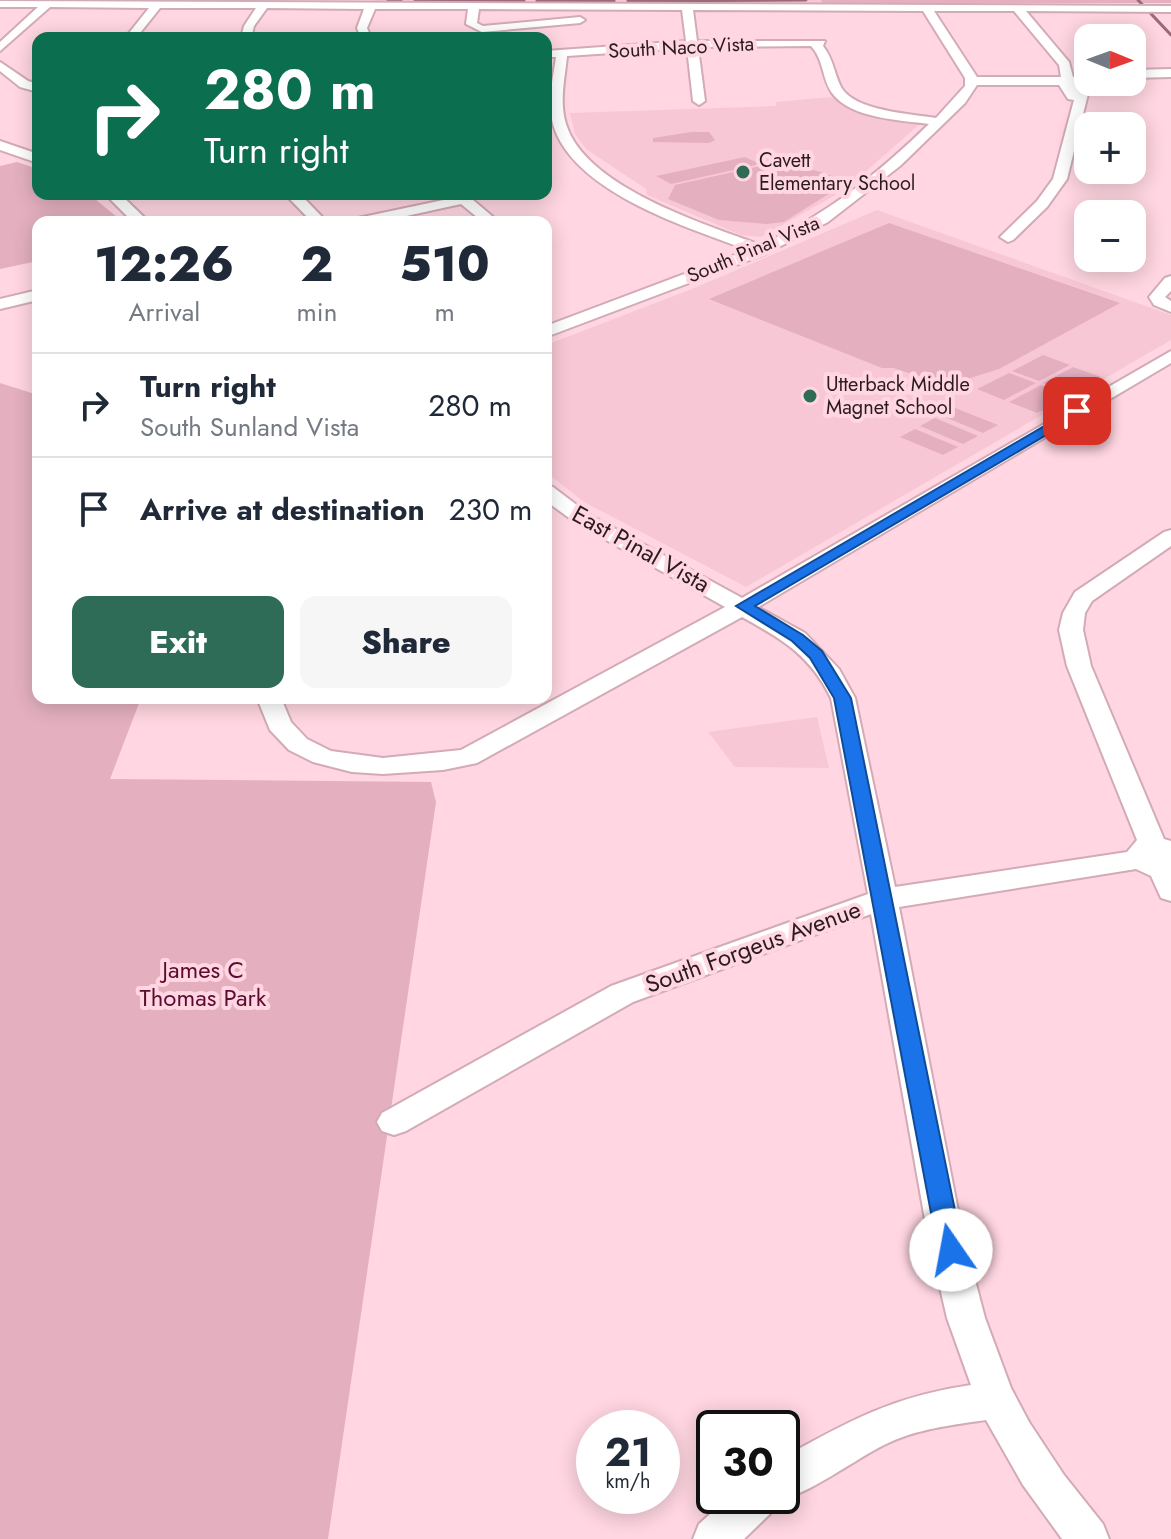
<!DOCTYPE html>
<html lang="en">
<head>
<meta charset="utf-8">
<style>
	:root { --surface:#fff; --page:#f6f6f7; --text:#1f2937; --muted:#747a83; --line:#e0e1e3; --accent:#2f6c58 }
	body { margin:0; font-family:Jost,sans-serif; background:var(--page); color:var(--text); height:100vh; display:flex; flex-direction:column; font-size:30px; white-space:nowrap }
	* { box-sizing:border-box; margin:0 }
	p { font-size:26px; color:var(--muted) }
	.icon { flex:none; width:44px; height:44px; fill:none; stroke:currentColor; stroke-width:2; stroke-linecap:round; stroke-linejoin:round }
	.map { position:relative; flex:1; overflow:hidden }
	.side { position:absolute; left:32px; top:216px; width:520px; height:488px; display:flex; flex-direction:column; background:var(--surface); border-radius:16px; box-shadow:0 4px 20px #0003 }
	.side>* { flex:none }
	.banner { position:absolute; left:32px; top:32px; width:520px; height:168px; border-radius:16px; box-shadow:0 4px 20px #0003; background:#0b6e4f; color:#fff; overflow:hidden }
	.needle { width:52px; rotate:91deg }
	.fabs { position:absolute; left:1074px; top:24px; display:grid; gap:16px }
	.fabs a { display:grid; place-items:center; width:72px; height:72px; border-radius:16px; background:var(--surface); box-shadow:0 4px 20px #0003; font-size:40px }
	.speed { position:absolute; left:576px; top:1410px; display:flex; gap:16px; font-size:40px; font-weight:700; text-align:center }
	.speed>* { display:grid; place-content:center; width:104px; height:104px; border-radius:50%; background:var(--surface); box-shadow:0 4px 20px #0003; line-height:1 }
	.speed small { font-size:20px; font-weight:400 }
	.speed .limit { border:4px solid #111; border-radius:12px; background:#fff; color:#111 }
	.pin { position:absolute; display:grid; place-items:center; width:68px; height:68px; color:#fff; margin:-34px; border-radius:16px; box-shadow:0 4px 12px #0006 }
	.me { position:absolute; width:88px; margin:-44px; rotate:348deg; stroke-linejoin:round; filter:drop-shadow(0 0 6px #0008) }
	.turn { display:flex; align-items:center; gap:28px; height:168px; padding:0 40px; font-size:36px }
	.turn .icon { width:104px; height:104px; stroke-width:2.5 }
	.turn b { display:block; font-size:56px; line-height:68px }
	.eta { display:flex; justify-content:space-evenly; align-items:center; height:136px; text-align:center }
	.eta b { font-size:48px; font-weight:800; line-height:56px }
	.action { display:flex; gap:16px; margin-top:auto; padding:16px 40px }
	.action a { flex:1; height:92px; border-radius:16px; background:var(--accent); color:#fff; font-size:32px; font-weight:800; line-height:92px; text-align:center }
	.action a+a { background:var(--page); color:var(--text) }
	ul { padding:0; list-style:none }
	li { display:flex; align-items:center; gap:24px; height:104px; padding:0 40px; border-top:2px solid var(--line) }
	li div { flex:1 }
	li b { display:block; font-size:30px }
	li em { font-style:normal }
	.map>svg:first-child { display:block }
	.built { fill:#f8c7d5 }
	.green { fill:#e4b0bf }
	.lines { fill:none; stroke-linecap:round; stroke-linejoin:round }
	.stream { stroke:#9b6978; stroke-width:3 }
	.minor-casing { stroke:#d2abb6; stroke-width:4 }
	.minor { fill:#fff; fill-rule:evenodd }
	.route { fill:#1a73e8; stroke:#114b97; stroke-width:2 }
	.poi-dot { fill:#2f6c58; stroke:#ffd6e1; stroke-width:3 }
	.labels { text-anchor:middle; stroke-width:8; stroke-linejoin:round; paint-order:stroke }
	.far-street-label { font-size:20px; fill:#291b1f; stroke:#ffd6e1 }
	.far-poi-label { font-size:20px; fill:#291b1f; stroke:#ffd6e1; text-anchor:start }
	.street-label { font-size:24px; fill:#291b1f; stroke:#ffd6e1 }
	.park-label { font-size:24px; fill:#5b0c30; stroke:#ffd6e1 }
</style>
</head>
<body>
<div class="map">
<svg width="1171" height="1539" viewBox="0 0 1171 1539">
	<rect width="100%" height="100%" fill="#ffd6e1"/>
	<path class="built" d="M 374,0 L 821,0 L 822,3 L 374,1 Z
		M 831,97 L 859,109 L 922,122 L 846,189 L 761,237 L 741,235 L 647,195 L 646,189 L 586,149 L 575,134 L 570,113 L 776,106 L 776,102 Z
		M 877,210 L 1171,315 L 1171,340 L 746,587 L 584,502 L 546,472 L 546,345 L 692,289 Z
		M 817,717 L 829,768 L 735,767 L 708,732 Z"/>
	<path class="green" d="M 821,0 L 1171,0 L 1171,3 L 822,3 Z
		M 691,132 L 709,132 L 715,140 L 709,143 L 653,142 L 653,138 Z
		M 745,157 L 760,164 L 671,184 L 656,176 Z
		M 17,162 L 38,169 L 38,194 L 89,194 L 123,222 L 38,222 L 38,261 L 0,269 L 0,166 Z
		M 765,165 C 783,163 831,170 842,183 L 838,188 L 784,222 L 766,224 L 719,220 L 668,199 L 675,185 Z
		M 889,223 L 1120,303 L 999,369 L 948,385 L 893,368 L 882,368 L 709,299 Z
		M 1043,355 L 1070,365 L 1039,381 L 1012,371 Z
		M 1073,367 L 1101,377 L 1071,394 L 1043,383 Z
		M 1009,373 L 1036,383 L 1004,400 L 977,389 Z
		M 0,383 L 38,395 L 38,698 L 141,698 L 110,779 L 431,782 L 436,802 L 328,1539 L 0,1539 Z
		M 1041,385 L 1069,396 L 1037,413 L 1009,402 Z
		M 955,408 L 998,425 L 983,433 L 940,415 Z
		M 935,418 L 978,436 L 963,444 L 920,426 Z
		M 915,429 L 958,447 L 943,455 L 900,437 Z"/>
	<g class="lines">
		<path class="stream" d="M 1138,0 L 1171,35
			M 388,1 L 401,1
			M 415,1 L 524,1
			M 537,1 L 614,1
			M 628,1 L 806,0"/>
		<defs>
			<path id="minor" d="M 0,1 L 1171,6 L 1171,12 L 1026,11 L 1069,62 L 1073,77 L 1084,78 L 1086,81 L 1082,84 L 1088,94 L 1067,179 L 1047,207 L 1013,240 L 1008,242 L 1000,237 L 1037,201 L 1053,179 L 1074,100 L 1068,99 L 1059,85 L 977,85 L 965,103 L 900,166 L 828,222 L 763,255 L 546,337 L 546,326 L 748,250 C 689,228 572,192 553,124 C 547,103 553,78 556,57 L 546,57 L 546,51 L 686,41 L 682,10 L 479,9 L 477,23 L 483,26 L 580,17 L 585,20 L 580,23 L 482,32 L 466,24 L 468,9 L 375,9 L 367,28 L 371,38 L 361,38 L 357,28 L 364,9 L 267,8 L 254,26 L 251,38 L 241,38 L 244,26 L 256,8 L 160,8 L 136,38 L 125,38 L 149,8 L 50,7 L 0,51 L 0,42 L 38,7 L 0,7 ZM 693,10 L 923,11 L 965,78 L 965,86 L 936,118 C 911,114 854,111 841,87 C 834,73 833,58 823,46 L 825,41 L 697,41 ZM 934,11 L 1014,11 L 1059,65 L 1061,77 L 977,77 ZM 811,46 C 824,60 822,79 832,93 C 851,119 901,120 929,124 C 878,174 826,215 761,245 C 704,224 585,187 566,124 C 559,102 565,78 567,56 L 687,48 L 693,101 L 699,105 L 705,101 L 698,47 Z
				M 0,62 L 28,81 L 38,84 L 38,92 L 20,87 L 0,71 Z
				M 1171,69 L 1171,77 L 1132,78 L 1132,70 Z
				M 0,141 L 38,154 L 38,163 L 0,150 Z
				M 105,194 L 120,194 L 149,222 L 133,222 Z
				M 285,194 L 300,194 L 327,222 L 312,222 Z
				M 450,194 L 466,194 L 499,222 L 483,222 L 461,204 L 379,222 L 351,222 L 358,218 L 453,198 Z
				M 1171,276 L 1171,291 L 1165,297 L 1171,301 L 1171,312 L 1154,305 L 1149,297 L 1165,278 Z
				M 38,290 L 38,300 L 0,309 L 0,299 Z
				M 1171,351 L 1171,363 L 758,607 L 805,633 L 839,669 L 855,698 L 895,887 L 1127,852 L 1137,840 L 1067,666 L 1059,630 L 1063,613 L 1075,592 L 1164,532 L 1171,530 L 1171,546 L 1092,601 L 1085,613 L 1083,630 L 1091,666 L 1164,839 L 1171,841 L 1171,901 L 1161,898 L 1151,876 L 1136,869 L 899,907 L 962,1231 L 985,1318 L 1011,1388 L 1029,1422 L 1064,1475 L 1103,1524 L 1109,1539 L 1062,1539 L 1023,1485 L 986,1420 C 952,1425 915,1429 884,1445 C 859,1457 803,1498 779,1499 L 774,1510 L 744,1539 L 693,1539 L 699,1524 L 730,1496 L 782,1496 L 782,1458 C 849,1421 894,1396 971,1385 L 947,1318 L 927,1231 L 871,914 L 633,1002 L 406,1131 L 394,1135 L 382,1131 L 377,1122 L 382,1113 L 611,986 L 868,894 L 831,698 C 810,655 782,639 742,617 L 477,763 L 443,770 L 383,774 L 352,772 L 313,762 L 289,750 L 270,730 L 257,698 L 281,698 L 291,722 L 307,739 L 331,751 L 383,758 L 461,750 L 725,607 L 576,523 L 546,501 L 546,485 L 553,487 L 590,515 L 742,598 Z"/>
		</defs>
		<use href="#minor" class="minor-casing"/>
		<use href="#minor" class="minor"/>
	</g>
	<path class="route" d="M 1077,407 L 1084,411 L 1082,414 L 755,606 L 803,635 L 822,651 L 851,698 L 963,1250 L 960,1258 L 951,1261 L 942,1258 L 938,1250 L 834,698 L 810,658 L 792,641 L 736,606 Z"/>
	<g class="poi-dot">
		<circle cx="743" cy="172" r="8"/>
		<circle cx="810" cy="396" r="8"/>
	</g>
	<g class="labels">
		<g class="far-street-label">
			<text transform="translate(681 47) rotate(-3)" y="7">South Naco Vista</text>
			<text transform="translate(753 249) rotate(-23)" y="7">South Pinal Vista</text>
		</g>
		<g class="far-poi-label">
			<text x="759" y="167">Cavett<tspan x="759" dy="23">Elementary School</tspan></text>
			<text x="826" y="391">Utterback Middle<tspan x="826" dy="23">Magnet School</tspan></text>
		</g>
		<g class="street-label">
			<text transform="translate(641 549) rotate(29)" y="8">East Pinal Vista</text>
			<text transform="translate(753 947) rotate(-20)" y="8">South Forgeus Avenue</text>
		</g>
		<g class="park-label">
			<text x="203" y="978">James C<tspan x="203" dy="28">Thomas Park</tspan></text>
		</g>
	</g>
</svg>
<div class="fabs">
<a><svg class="needle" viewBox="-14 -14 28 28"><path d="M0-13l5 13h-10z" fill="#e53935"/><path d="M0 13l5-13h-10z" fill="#747a83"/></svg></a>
<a>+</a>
<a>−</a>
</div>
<div class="speed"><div>21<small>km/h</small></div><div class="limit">30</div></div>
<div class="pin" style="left:1077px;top:411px;background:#d93025"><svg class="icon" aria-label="arrive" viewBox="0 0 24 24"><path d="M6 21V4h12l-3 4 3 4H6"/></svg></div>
<svg class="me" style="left:951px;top:1250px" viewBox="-20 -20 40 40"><circle r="19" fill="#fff"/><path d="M0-13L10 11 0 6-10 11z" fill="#1a73e8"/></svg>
<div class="banner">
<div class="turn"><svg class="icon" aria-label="right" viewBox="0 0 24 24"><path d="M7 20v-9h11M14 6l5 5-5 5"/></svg><div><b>280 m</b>Turn right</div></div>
</div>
<section class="side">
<div class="eta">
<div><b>12:26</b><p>Arrival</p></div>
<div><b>2</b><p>min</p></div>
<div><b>510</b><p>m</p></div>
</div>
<ul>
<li><svg class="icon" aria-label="right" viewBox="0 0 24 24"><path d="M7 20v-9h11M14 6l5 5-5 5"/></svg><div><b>Turn right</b><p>South Sunland Vista</p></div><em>280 m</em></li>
<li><svg class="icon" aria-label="arrive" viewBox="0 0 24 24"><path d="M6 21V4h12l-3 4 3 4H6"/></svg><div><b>Arrive at destination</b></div><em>230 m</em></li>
</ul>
<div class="action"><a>Exit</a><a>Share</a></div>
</section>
</div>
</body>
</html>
